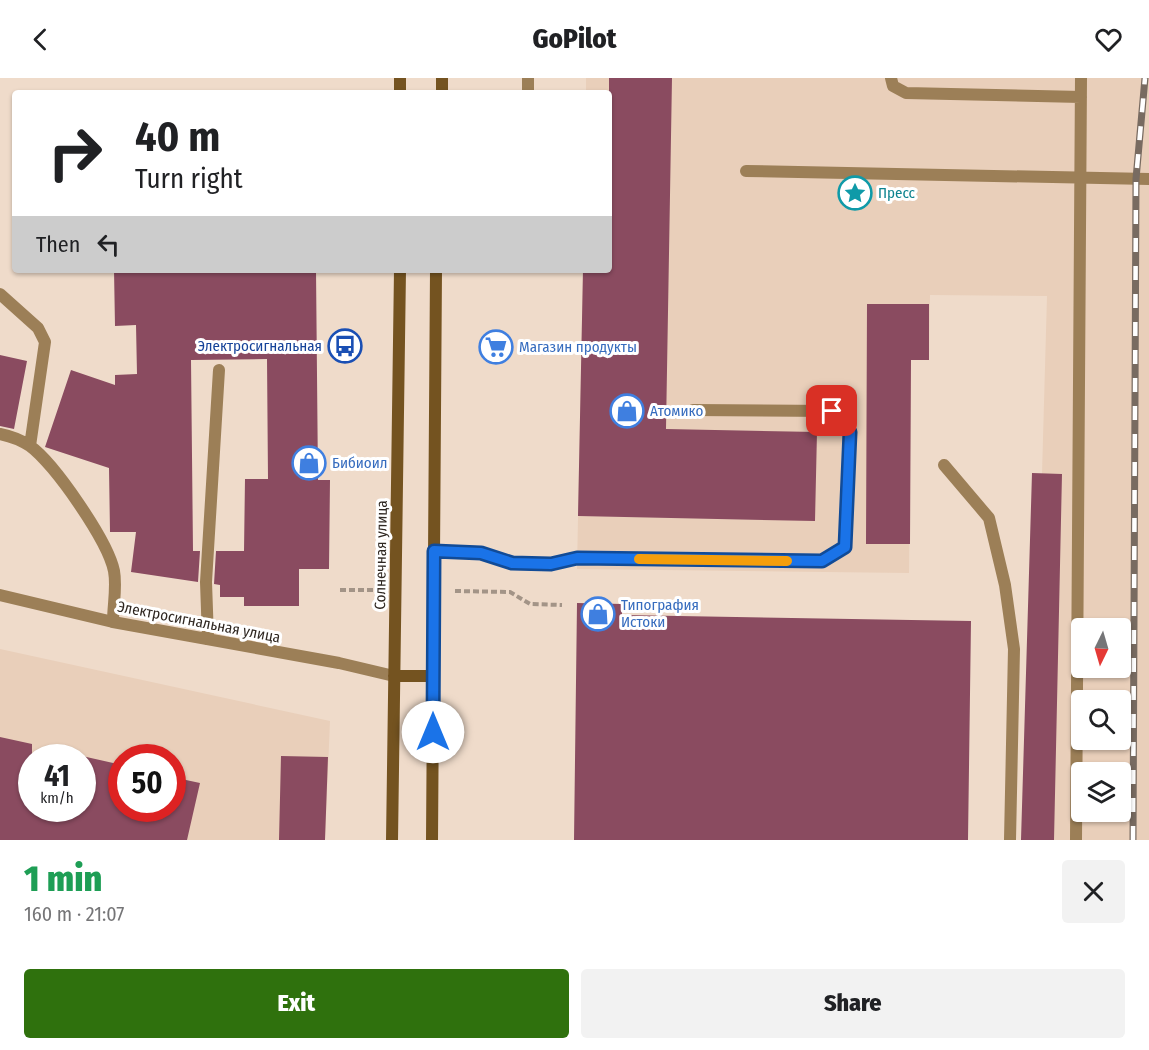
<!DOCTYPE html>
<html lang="en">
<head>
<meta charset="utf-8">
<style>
	:root { --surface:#fff; --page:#f2f2f2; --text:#202124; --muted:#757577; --accent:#2f710d }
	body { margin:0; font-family:"Fira Sans Condensed",sans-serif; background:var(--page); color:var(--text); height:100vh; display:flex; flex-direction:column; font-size:22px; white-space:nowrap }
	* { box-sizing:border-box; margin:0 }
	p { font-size:20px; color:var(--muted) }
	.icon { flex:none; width:33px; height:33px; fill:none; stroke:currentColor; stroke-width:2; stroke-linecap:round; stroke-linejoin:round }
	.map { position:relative; height:762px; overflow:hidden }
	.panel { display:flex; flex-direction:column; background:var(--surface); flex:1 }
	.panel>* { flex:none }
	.hud { position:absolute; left:12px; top:12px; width:600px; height:183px; border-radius:6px; box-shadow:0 2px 4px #0004; background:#fff; color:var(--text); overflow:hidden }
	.needle { width:39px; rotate:185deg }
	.tools { position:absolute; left:1071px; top:540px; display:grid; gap:12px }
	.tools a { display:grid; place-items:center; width:60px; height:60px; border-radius:6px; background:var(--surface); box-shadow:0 2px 4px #0004; font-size:30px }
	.speed { position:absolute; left:18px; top:666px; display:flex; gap:12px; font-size:30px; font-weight:700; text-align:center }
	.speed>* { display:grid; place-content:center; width:78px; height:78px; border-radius:50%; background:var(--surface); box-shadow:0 2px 4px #0004; line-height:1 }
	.speed small { font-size:15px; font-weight:400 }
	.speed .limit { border:9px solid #d22; background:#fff; color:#111 }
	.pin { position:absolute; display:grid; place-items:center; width:51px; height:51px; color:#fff; margin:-26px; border-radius:12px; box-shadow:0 3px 9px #0006 }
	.me { position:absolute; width:66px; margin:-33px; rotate:0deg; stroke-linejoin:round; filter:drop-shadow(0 0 4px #0008) }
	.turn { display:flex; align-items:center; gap:21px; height:126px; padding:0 24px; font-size:27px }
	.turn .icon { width:78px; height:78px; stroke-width:2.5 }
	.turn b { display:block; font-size:42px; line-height:51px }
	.then { display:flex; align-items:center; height:57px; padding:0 24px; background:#0003; gap:12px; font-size:22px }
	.round { display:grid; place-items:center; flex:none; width:63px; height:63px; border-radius:6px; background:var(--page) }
	.headline { display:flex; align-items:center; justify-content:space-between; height:102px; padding:0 24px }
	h1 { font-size:36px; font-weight:800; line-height:45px; color:#1e9e55 }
	.primary-button { display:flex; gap:12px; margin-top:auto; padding:12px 24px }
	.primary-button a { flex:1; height:69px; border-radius:6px; background:var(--accent); color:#fff; font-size:24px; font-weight:800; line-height:69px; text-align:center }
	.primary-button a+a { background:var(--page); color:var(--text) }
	header { display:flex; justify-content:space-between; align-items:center; height:78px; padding:0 24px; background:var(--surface); font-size:27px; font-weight:800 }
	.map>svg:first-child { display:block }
	.built { fill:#e9cfba; fill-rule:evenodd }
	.building { fill:#8a4b60 }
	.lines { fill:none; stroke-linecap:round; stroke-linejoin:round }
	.path { stroke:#a39487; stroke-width:4; stroke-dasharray:6 3; stroke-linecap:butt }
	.service { stroke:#9c7f57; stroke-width:12 }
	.minor { stroke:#9c7f57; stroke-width:12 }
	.tertiary { stroke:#9c7f57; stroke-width:12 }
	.secondary { stroke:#745320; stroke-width:12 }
	.rail-casing { stroke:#786b61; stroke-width:7 }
	.rail { stroke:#fff; stroke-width:4.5; stroke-dasharray:14; stroke-linecap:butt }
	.route-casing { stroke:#114b97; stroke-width:15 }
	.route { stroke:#1a73e8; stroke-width:10 }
	.slow { stroke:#f59e0b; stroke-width:10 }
	.labels { text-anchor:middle; stroke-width:6; stroke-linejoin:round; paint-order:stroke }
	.culture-label { font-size:15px; fill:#0d838f; stroke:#fff; text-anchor:start }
	.transit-label { font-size:15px; fill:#164399; stroke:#fff; text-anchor:end }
	.shop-label { font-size:15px; fill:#366cbe; stroke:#fff; text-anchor:start }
	.street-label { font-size:15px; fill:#2f2721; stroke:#fff }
</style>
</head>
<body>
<header><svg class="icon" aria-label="back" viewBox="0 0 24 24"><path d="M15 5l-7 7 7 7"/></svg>GoPilot<svg class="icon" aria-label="heart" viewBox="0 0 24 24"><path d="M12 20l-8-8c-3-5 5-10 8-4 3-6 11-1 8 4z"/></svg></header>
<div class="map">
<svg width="1149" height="762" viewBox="0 0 1149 762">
	<rect width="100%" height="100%" fill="#efdbca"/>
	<path class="built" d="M 586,0 L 1149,0 L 1149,762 L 1054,762 L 1042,396 L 1047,218 L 930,217 L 929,282 L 911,282 L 909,495 L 577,491 L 583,192 L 609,192 L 609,15 L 586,15 ZM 1082,550 L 1120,550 L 1120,590 L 1082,590 ZM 1082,622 L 1120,622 L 1120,662 L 1082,662 ZM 1082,694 L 1120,694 L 1120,734 L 1082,734 Z
		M 0,571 L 330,643 L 325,762 L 0,762 ZM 32,680 L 82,680 L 82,730 L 32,730 ZM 122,680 L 172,680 L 172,730 L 122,730 Z"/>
	<path class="building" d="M 609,0 L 672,0 L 666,351 L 817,354 L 815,443 L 578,438 L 583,192 L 609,192 Z
		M 114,192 L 316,192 L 318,402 L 330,402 L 329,491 L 299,491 L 299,528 L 244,528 L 244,519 L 220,519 L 220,507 L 214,506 L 216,473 L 244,473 L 245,401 L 268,401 L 267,281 L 191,282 L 193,473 L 200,473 L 198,504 L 131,494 L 136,454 L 110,454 L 109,390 L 45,369 L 71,292 L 115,307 L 115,297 L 137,296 L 136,247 L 115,248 Z
		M 867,226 L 929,226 L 929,282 L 911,282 L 910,466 L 866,466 Z
		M 0,277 L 27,283 L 14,351 L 0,348 Z
		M 1032,395 L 1062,396 L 1054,762 L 1021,762 Z
		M 577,525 L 622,526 L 622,537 L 971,543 L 968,762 L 574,762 Z
		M 0,659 L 32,666 L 32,730 L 82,730 L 82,678 L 122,687 L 122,730 L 172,730 L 172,699 L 200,705 L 187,762 L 0,762 Z
		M 281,678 L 328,679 L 325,762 L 279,762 Z"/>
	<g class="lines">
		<path class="path" d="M 340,512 L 375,512
			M 455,513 L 510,514 L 530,526 L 562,527"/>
		<path class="service" d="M 891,0 L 893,8 L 906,15 L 1081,19
			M 746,93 L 1149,101
			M 0,216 L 38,250 L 45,264 L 30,368
			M 0,356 C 10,358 21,362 30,368 C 54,385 108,463 114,493 C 117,509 113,527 113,544
			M 944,387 L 989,440 L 1005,507 L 1014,571 L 1010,762
			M 434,473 L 481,475 L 511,485 L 551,486 L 577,480 L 822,483 L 845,469 L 850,355 L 832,333 L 693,332
			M 208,561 L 206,504 L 219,292
			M 1076,762 L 1081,0"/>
		<path class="minor" d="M 528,15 L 528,0"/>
		<path class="tertiary" d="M 0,517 L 113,544 L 339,585 L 394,598"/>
		<path class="secondary" d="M 400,15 L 400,0
			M 442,15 L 442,0
			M 394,598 L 433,598
			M 392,762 L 400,192
			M 432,762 L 436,192"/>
		<defs>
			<path id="rail" d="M 1133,762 L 1136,101 L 1145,0"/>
		</defs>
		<use href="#rail" class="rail-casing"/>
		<use href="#rail" class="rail"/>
	</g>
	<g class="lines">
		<defs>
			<path id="route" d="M 433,654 L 434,473 L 481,475 L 512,485 L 551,486 L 577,480 L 822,483 L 845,469 L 850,354 L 832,333"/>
		</defs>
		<use href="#route" class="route-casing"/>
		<use href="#route" class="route"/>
		<path class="slow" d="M 639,481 L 787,483"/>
	</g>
	<defs>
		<symbol id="sight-ring" viewBox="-11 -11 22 22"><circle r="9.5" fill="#fff" stroke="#0f9aa8" stroke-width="1.5"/><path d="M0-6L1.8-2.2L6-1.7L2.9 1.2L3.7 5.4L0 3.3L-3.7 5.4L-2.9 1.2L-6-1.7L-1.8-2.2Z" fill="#0f9aa8"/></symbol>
		<symbol id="bus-ring" viewBox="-11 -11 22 22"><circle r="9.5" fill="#fff" stroke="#1a4fb4" stroke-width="1.5"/><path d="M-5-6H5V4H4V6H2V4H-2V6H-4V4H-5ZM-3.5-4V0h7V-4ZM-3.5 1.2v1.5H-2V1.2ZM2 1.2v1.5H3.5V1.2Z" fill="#1a4fb4"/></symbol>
		<symbol id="supermarket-ring" viewBox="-11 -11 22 22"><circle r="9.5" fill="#fff" stroke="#3f7fe0" stroke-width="1.5"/><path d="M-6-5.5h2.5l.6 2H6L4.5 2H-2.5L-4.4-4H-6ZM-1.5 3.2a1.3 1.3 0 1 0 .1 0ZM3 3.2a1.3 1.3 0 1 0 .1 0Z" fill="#3f7fe0"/></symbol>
		<symbol id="shop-ring" viewBox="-11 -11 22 22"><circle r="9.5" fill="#fff" stroke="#3f7fe0" stroke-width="1.5"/><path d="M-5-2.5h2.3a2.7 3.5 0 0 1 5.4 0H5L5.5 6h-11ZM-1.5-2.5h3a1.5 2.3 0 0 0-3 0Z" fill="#3f7fe0"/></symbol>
	</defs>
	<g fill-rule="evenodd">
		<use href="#sight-ring" x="836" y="96" width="38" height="38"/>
		<use href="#bus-ring" x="326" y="249" width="38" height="38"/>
		<use href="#supermarket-ring" x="477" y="250" width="38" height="38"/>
		<use href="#shop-ring" x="608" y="314" width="38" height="38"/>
		<use href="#shop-ring" x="290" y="366" width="38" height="38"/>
		<use href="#shop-ring" x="579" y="517" width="38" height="38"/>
	</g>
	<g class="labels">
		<g class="culture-label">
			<text x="878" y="120">Пресс</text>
		</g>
		<g class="transit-label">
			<text x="322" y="273">Электросигнальная</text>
		</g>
		<g class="shop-label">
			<text x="519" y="274">Магазин продукты</text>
			<text x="650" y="338">Атомико</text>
			<text x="332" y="390">Бибиоил</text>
			<text x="621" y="532">Типография<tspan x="621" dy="17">Истоки</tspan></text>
		</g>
		<g class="street-label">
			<text transform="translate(381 477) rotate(-89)" y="5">Солнечная улица</text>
			<text transform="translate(199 544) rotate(11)" y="5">Электросигнальная улица</text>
		</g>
	</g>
</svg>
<div class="tools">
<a><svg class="needle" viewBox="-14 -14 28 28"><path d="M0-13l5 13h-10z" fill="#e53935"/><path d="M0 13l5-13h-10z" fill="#757577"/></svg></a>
<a><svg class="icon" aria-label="search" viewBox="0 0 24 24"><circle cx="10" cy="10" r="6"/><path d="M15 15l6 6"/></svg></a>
<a><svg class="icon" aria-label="layers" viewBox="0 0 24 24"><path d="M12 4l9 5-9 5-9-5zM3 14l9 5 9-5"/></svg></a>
</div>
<div class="speed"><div>41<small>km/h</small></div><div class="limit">50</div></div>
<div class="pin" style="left:832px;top:333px;background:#d93025"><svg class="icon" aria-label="arrive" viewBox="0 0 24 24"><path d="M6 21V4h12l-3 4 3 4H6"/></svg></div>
<svg class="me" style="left:433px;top:654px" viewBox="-20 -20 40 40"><circle r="19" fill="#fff"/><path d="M0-13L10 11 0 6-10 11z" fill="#1a73e8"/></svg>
<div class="hud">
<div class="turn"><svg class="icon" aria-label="right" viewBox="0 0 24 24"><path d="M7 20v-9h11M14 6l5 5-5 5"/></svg><div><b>40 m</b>Turn right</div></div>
<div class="then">Then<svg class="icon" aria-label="left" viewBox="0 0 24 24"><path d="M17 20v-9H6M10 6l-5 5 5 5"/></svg></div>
</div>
</div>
<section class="panel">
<div class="headline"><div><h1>1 min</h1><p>160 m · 21:07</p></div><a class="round"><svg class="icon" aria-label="close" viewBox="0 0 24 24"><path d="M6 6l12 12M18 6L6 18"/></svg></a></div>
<div class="primary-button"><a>Exit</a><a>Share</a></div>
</section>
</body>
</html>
